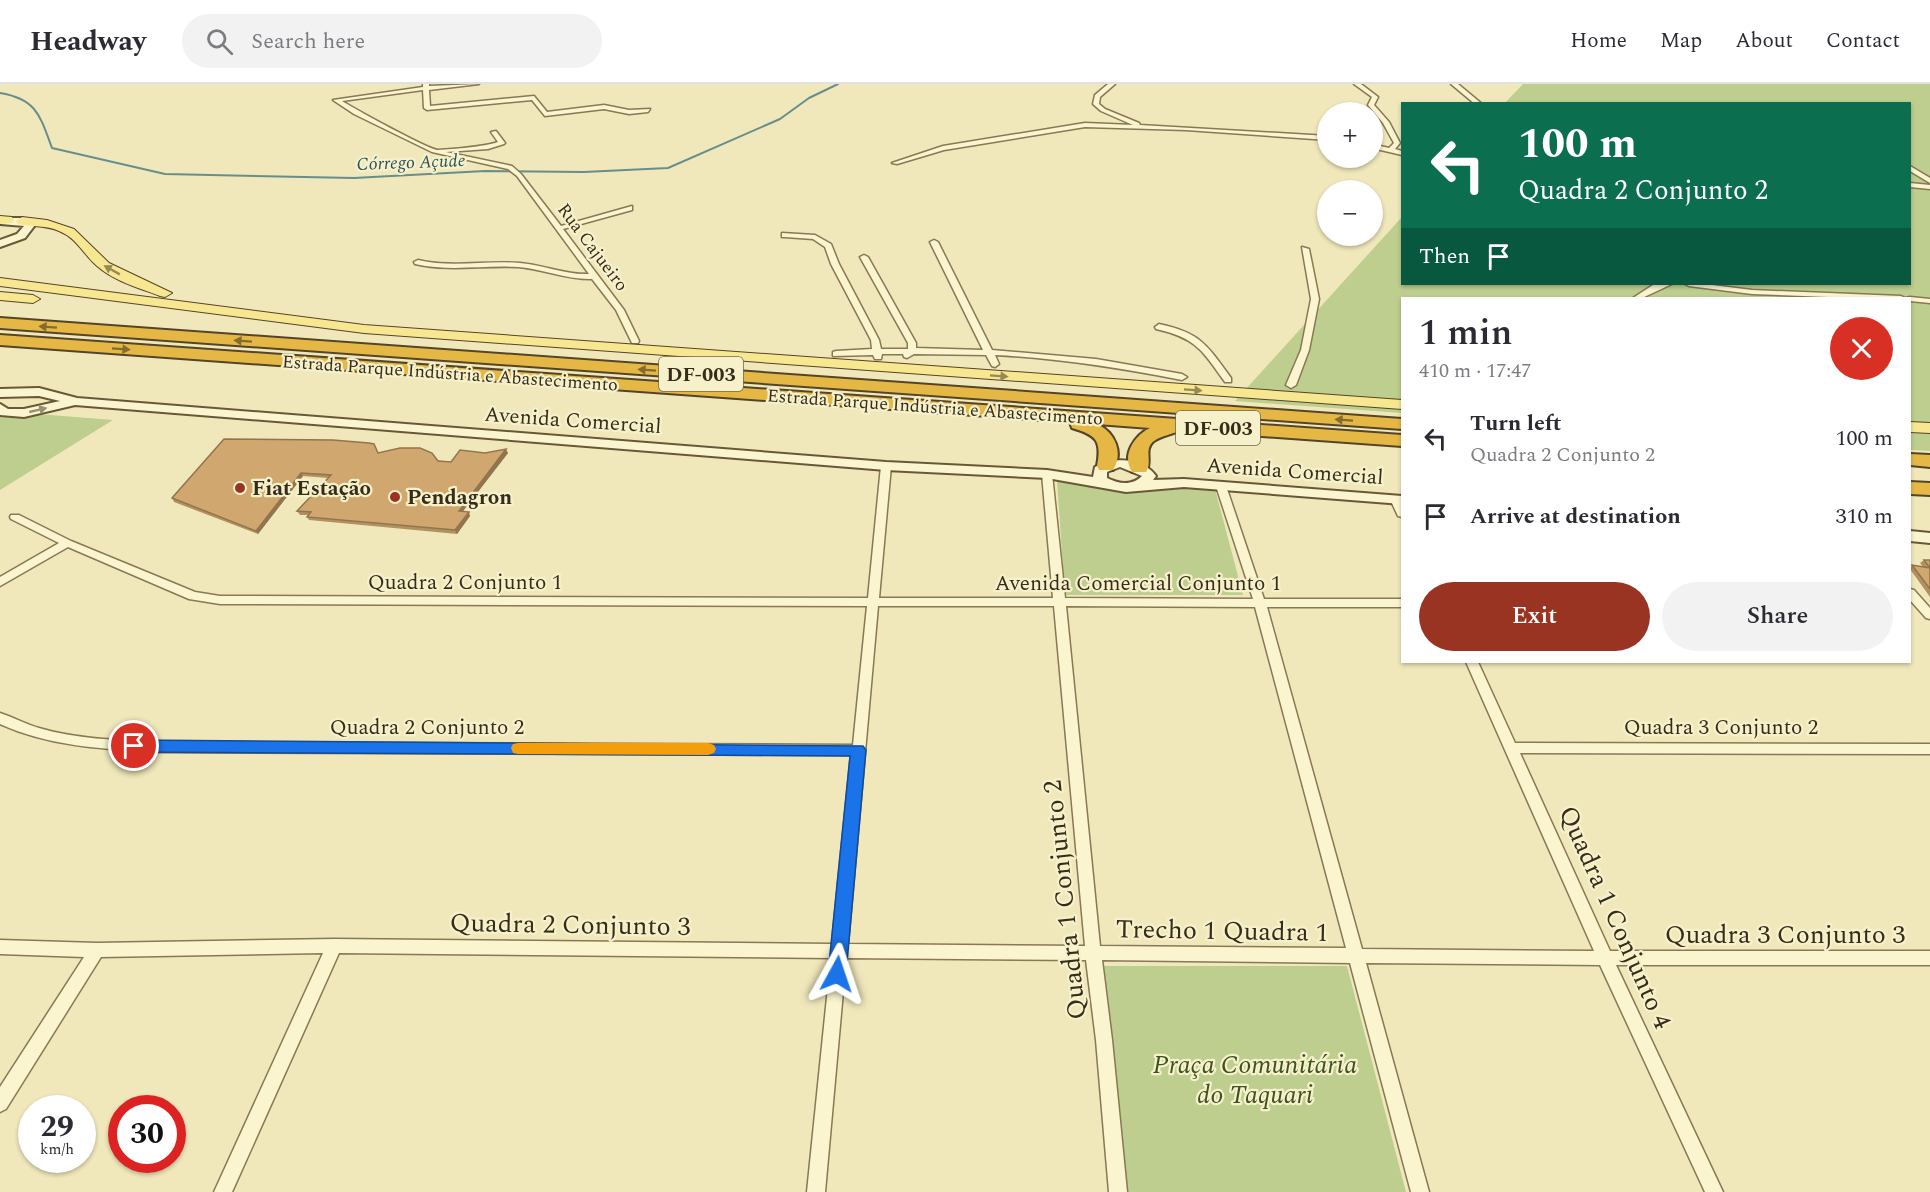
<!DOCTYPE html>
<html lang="en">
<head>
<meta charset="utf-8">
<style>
	:root { --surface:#fff; --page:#f2f2f3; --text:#2b2b33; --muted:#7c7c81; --line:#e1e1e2; --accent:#993422 }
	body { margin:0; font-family:Spectral,serif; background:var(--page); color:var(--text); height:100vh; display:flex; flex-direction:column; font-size:22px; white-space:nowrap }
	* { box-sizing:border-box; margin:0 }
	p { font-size:20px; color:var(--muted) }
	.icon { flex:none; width:33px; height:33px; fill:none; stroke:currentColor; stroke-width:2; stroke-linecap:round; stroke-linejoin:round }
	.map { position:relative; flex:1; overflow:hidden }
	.details { position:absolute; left:1401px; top:213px; width:510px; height:366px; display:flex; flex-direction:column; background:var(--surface); border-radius:0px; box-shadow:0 2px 4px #0004 }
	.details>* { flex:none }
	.top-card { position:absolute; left:1401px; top:18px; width:510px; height:183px; border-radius:0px; box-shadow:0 2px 4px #0004; background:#0b6e4f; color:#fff; overflow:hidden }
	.buttons { position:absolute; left:1317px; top:18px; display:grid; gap:12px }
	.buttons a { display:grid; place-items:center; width:66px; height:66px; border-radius:50%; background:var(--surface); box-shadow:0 2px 4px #0004; font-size:30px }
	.speed { position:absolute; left:18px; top:1011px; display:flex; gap:12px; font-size:30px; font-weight:700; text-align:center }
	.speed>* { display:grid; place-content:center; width:78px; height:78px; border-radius:50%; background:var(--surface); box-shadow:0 2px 4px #0004; line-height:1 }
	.speed small { font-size:15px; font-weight:400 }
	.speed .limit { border:9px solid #d22; background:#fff; color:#111 }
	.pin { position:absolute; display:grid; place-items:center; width:51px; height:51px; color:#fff; margin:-26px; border:3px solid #fff; border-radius:50%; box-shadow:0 2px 6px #0007 }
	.me { position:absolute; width:66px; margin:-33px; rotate:5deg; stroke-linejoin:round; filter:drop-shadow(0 0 4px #0008) }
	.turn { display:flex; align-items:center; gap:21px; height:126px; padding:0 18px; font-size:27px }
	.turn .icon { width:78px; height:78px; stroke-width:2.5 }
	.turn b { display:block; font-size:42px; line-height:51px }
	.then { display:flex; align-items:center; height:57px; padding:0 18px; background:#0003; gap:12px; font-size:22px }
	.round { display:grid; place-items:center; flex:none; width:63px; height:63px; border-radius:32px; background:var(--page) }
	.overview { display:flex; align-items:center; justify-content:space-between; height:102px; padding:0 18px }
	h1 { font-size:36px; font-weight:600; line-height:45px }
	.primary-button { display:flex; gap:12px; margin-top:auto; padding:12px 18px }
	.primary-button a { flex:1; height:69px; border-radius:36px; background:var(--accent); color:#fff; font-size:24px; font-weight:600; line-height:69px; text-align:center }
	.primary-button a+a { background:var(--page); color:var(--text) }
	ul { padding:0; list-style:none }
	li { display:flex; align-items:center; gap:18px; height:78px; padding:0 18px }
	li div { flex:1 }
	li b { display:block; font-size:22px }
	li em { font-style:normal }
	header { display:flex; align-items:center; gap:36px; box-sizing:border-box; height:84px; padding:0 30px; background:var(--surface); border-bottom:2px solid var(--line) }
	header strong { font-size:28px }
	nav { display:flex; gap:33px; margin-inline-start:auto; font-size:21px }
	.search { width:420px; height:54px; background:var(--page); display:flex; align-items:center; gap:15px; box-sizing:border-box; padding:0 21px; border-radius:33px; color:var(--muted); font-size:22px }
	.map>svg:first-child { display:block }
	.green { fill:#bdce8f }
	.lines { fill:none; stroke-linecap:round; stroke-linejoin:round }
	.stream { stroke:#678e8a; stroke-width:2 }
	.street-casing { stroke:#887854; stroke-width:3 }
	.secondary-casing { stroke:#695838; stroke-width:4 }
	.primary-casing { stroke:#544429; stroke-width:2 }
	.highway-casing { stroke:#544429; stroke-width:4 }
	.street { fill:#faf4cf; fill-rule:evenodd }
	.secondary { fill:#faf4cf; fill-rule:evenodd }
	.primary { fill:#f6e790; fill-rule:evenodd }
	.highway { fill:#e5b846; fill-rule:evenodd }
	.wall { fill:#b3905f }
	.shaded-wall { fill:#92754e }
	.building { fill:#d0a76f; stroke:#92754e; stroke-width:1.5 }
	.oneway { fill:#968a55 }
	.oneway2 { fill:#856b2e }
	.oneway3 { fill:#989074 }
	.route { fill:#1a73e8; stroke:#114b97; stroke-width:1.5 }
	.slow { fill:#f59e0b }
	.poi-dot { fill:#993422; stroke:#f7f1cb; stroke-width:2 }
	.labels { text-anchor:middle; stroke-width:4.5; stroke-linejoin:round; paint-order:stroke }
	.far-water-label { font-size:18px; font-style:italic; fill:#285257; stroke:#f7f1cb }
	.far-street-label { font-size:18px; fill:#362c1a; stroke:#f7f1cb }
	.shield { fill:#f7f1cb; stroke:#70674f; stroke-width:1.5 }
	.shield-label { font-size:20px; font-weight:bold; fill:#362c1a }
	.street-label { font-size:21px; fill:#362c1a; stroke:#f7f1cb }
	.poi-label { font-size:21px; font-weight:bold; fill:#362c1a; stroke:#f7f1cb; text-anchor:start }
	.near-street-label { font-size:26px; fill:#362c1a; stroke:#f7f1cb }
	.near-park-label { font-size:26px; font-style:italic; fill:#3e5320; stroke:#f7f1cb }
</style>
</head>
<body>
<header>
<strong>Headway</strong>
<div class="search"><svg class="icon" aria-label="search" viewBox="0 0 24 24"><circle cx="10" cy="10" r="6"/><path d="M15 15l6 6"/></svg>Search here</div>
<nav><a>Home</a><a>Map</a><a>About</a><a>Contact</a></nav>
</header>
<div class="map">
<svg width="1930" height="1108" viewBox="0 0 1930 1108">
	<rect width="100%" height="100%" fill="#f0e8bb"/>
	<path class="green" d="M 1523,0 L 1930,0 L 1930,367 L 1910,366 L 1910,214 L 1402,214 L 1402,329 L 1235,317 L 1402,133 L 1402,200 L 1910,200 L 1910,20 L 1505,19 Z
		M 0,327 L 113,336 L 0,406 Z
		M 1070,396 L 1145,404 L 1215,405 L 1243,511 L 1065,511 L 1057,397 Z
		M 1104,882 L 1347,882 L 1406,1108 L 1126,1108 Z"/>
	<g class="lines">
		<path class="stream" d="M 0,9 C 37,15 40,32 52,64 L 165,90 L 354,94 L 485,87 L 584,88 L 668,84 L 780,35 L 809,14 L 838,0"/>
		<defs>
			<path id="street" d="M 423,0 L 429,0 L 429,2 L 479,0 L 429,6 L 430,22 L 534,12 L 547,28 L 604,21 L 629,26 L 650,25 L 648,28 L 629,30 L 604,25 L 545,32 L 532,16 L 427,26 L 424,24 L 423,6 L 342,17 C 353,24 429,66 438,66 C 454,65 483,63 498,58 L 491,48 L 496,47 L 505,59 L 504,60 L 488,65 L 446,68 L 512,82 L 521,90 L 561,142 L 632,122 L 632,126 L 563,145 L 624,226 L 639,257 L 638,259 L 632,259 L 616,226 L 592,195 C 567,196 544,185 518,183 C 483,181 450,188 415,180 L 414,178 L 418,176 C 452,184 486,176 520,179 C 544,181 565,191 589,190 L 517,92 L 508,85 L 432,68 L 354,30 L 333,16 L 423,3 Z
				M 1108,0 L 1115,0 L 1100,13 L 1099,20 L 1105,25 L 1139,39 L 1140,41 L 1328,52 L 1328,56 L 1186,46 L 1085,43 L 944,66 L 897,80 L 892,79 L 943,62 L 1085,39 L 1133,41 L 1101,27 L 1093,20 L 1095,11 Z
				M 1354,0 L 1361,0 L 1378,13 L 1374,21 L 1389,38 L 1400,59 L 1395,65 L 1402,67 L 1402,71 L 1372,64 L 1372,60 L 1389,64 L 1394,59 L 1383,39 L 1368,21 L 1372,13 Z
				M 1451,0 L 1458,0 L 1482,20 L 1475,20 Z
				M 1910,82 L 1930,94 L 1930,99 L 1910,87 Z
				M 1910,99 L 1930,101 L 1930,105 L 1910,103 Z
				M 782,149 L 815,151 L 831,160 L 839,180 L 879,256 L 881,265 L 908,265 L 908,259 L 860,173 L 864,171 L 868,173 L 916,259 L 916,264 L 983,266 L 930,158 L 934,156 L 938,158 L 992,266 L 1096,275 L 1182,290 L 1187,293 L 1182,296 C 1120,284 1058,274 995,271 L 999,280 L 995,283 L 992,282 L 986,271 L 914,270 L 907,274 L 904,273 L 903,270 L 882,270 L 881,275 L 875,275 L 873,271 L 833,272 L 833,268 L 836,267 L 872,265 L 871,256 L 831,180 L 825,163 L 813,155 L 785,153 L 782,153 Z
				M 1302,163 L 1309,165 L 1319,215 L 1309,266 L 1296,301 L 1291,304 L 1286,301 L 1301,266 L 1311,215 Z
				M 1660,200 L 1672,200 L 1642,214 L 1633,214 L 1653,201 Z
				M 1685,200 L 1704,200 L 1752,206 L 1901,212 L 1905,214 L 1853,214 L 1752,210 L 1689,202 Z
				M 1910,213 L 1930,215 L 1930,219 L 1910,217 L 1910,214 L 1906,214 Z
				M 1159,240 C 1201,249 1207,261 1231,294 L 1231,298 L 1225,298 C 1202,266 1196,254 1156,245 L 1155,243 Z
				M 886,379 L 891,382 L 879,514 L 1053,514 L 1042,390 L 1047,387 L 1052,390 L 1065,514 L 1253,515 L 1216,402 L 1221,399 L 1226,402 L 1264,515 L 1402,515 L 1402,523 L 1267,523 L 1362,865 L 1594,867 L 1466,578 L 1478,578 L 1515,659 L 1930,660 L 1930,670 L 1520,669 L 1610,867 L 1930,867 L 1930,881 L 1616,881 L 1723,1108 L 1705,1108 L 1600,881 L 1366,879 L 1429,1108 L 1411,1108 L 1350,879 L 1102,876 L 1112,956 L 1127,1108 L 1109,1108 L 1096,956 L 1086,876 L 846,874 L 825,1108 L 807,1108 L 831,874 L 339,869 L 232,1108 L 214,1108 L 323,869 L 101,873 L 6,1025 L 0,1028 L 0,1003 L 84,873 L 0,870 L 0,856 L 97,859 L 334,855 L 832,860 L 851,671 L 154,668 C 101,665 49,662 0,640 L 0,629 C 13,633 25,640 39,644 C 76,655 116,656 154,658 L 853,661 L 867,522 L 220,520 L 189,515 L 68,463 L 0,502 L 0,493 L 59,459 L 11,435 L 10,433 L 11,431 L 19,431 L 71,457 L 195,508 L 220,512 L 868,514 L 881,382 ZM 878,522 L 1054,522 L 1085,862 L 848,860 ZM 1066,522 L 1255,523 L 1346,864 L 1100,862 Z
				M 1395,412 L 1399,413 L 1402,420 L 1402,433 L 1398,432 L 1390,415 Z
				M 1910,505 L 1914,506 L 1930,524 L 1930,535 L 1926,534 L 1910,516 Z"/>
			<path id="secondary" d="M 0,134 L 22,134 L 35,141 L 25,154 L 0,163 L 0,156 L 17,150 L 24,142 L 0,140 Z
				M 39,304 L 77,314 L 886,378 L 1047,386 L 1093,393 L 1095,383 C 1114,373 1142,373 1156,392 L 1153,396 L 1184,395 L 1402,412 L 1402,420 L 1184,403 L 1126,408 L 1047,394 L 886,386 L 75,321 L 24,333 L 0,331 L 0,320 L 8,325 L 24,325 L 60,317 L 39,312 L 0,313 L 0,305 ZM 1120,383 L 1142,392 C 1132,402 1119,400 1107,394 L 1107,388 Z
				M 1910,447 L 1930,449 L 1930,459 L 1910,457 Z"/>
			<path id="primary" d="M 0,132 L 12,133 L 14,136 L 12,139 L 0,140 Z
				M 22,133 L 47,136 L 74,145 L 109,179 L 172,209 L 165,213 L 160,212 C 139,204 114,197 97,182 C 83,170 77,154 59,147 C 46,141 32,143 18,140 L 16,137 Z
				M 0,194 L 364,241 L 1402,316 L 1402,325 L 364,249 L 0,202 Z
				M 0,208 L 33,211 L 40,215 L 33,219 L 0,216 Z
				M 1910,338 L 1930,339 L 1930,349 L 1910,348 Z"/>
			<path id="highway" d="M 0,234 L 1402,335 L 1402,345 L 0,244 Z
				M 0,251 L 1402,351 L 1402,362 L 1180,346 C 1172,351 1162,351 1154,357 C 1143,365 1153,378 1146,388 L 1132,388 C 1121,371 1135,351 1150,344 L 1097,340 C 1115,348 1124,369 1113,386 L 1099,386 L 1097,382 C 1102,356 1096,351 1072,344 L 1070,338 L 0,261 Z
				M 1910,370 L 1930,371 L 1930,383 L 1910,381 Z
				M 1910,398 L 1930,399 L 1930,411 L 1910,410 Z"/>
		</defs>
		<use href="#street" class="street-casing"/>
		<use href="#secondary" class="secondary-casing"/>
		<use href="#primary" class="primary-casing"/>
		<use href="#highway" class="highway-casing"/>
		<use href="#street" class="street"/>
		<use href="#secondary" class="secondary"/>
		<use href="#primary" class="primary"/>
		<use href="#highway" class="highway"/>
	</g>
	<path class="wall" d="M 378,369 L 451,378 L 485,369 L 508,369 L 463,427 L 470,432 L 457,450 L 309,436 L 307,433 L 308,431 L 300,431 L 297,427 L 328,394 L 303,392 L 258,450 L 174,418 L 172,414 Z
		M 1924,476 L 1930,476 L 1930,513 L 1910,485 L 1912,481 L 1923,483 L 1920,479 Z"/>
	<path class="shaded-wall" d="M 506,365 L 508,369 L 460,431 L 459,427 Z
		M 301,389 L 303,392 L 258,450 L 256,447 Z
		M 469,428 L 470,432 L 457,450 L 455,446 Z"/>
	<path class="building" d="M 224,355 L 333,356 L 369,359 L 374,360 L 378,369 L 400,364 L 420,364 L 432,369 L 438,377 L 451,378 L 460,366 L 485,369 L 506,365 L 459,427 L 469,428 L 455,446 L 307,433 L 311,428 L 297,427 L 331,391 L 301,389 L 256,447 L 172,414 Z
		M 1924,476 L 1930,476 L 1930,505 L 1912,481 L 1930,484 Z"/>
	<defs><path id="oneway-solid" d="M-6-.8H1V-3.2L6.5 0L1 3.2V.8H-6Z" transform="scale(1.5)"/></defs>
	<g class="oneway">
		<use href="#oneway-solid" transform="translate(112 186) rotate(-151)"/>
		<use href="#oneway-solid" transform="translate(999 292) rotate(4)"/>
		<use href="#oneway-solid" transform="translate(1193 306) rotate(4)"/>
	</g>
	<g class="oneway2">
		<use href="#oneway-solid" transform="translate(48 243) rotate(-176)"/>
		<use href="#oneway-solid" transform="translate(243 257) rotate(-176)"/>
		<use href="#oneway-solid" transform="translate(121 265) rotate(4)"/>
		<use href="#oneway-solid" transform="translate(647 286) rotate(-176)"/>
		<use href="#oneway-solid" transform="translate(1344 336) rotate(-176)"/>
	</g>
	<use class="oneway3" href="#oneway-solid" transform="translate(38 326) rotate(-13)"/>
	<path class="route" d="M 134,656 L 863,662 L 866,666 L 846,890 L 844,896 L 837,898 L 831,896 L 828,890 L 850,672 L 134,668 L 129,666 L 127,662 L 129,658 Z"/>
	<path class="slow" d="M 518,659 L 708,659 L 714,661 L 716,665 L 714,669 L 708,671 L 518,670 L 513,669 L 511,664 L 513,660 Z"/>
	<g class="poi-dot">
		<circle cx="240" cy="404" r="6"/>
		<circle cx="395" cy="413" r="6"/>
	</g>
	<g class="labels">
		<g class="far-water-label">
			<text transform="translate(411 78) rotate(-2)" y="6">Córrego Açude</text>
		</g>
		<g class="far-street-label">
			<text transform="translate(593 163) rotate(53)" y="6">Rua Cajueiro</text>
			<text transform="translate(450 289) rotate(4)" y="6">Estrada Parque Indústria e Abastecimento</text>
			<text transform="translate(935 323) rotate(4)" y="6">Estrada Parque Indústria e Abastecimento</text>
		</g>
		<g class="shield">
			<rect x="659" y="273" width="84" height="34" rx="4.5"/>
			<rect x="1176" y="327" width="84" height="34" rx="4.5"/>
		</g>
		<g class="shield-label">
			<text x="701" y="297">DF-003</text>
			<text x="1218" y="351">DF-003</text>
		</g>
		<g class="street-label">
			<text transform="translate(573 336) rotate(4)" y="7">Avenida Comercial</text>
			<text transform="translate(1295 387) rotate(4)" y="7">Avenida Comercial</text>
			<text x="465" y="505">Quadra 2 Conjunto 1</text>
			<text x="1138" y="506">Avenida Comercial Conjunto 1</text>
			<text x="427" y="650">Quadra 2 Conjunto 2</text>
			<text x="1721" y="650">Quadra 3 Conjunto 2</text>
		</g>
		<g class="poi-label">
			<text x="252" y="411">Fiat Estação</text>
			<text x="407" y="420">Pendagron</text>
		</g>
		<g class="near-street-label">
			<text transform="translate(1064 816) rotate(-96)" y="9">Quadra 1 Conjunto 2</text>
			<text transform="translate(1616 833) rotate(66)" y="9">Quadra 1 Conjunto 4</text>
			<text transform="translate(570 840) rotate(1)" y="9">Quadra 2 Conjunto 3</text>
			<text transform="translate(1222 846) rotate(1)" y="9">Trecho 1 Quadra 1</text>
			<text x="1785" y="859">Quadra 3 Conjunto 3</text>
		</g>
		<g class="near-park-label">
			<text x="1255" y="989">Praça Comunitária<tspan x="1255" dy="30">do Taquari</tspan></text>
		</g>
	</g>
</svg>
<div class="buttons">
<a>+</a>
<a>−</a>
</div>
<div class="speed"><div>29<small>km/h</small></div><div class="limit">30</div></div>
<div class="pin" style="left:134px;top:662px;background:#d93025"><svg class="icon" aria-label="arrive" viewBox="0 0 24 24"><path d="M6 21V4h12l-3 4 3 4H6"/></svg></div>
<svg class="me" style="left:837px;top:890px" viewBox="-20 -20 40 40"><path d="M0-17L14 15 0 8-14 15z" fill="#1a73e8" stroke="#fff" stroke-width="4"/></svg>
<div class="top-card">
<div class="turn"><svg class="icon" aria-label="left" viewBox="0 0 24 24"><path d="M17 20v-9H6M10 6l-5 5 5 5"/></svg><div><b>100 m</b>Quadra 2 Conjunto 2</div></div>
<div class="then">Then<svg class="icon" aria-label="arrive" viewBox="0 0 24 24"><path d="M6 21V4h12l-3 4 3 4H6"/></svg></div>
</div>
<section class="details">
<div class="overview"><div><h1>1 min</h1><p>410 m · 17:47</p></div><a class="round" style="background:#d93025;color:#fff"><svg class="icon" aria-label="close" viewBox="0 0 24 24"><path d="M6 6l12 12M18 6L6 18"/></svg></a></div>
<ul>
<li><svg class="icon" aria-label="left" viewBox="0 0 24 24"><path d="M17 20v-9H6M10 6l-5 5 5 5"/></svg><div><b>Turn left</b><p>Quadra 2 Conjunto 2</p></div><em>100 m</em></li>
<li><svg class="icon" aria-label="arrive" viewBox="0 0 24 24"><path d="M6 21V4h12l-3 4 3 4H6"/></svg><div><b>Arrive at destination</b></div><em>310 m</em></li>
</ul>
<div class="primary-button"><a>Exit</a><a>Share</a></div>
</section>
</div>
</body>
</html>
